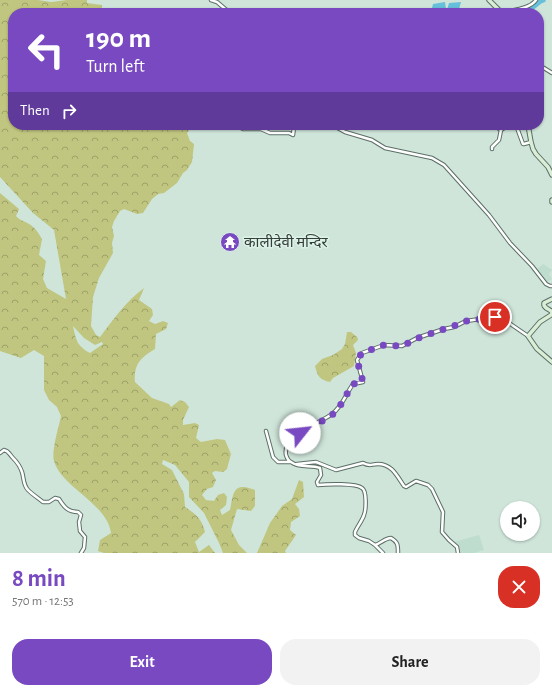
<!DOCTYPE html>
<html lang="en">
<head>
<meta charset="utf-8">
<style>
	:root { --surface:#fff; --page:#f2f2f2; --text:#222; --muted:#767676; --accent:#7849c1 }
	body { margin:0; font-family:"Alegreya Sans","Noto Sans Devanagari",sans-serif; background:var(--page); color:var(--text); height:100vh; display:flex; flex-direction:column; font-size:15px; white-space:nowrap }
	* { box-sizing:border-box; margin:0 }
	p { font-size:13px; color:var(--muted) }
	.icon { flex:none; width:22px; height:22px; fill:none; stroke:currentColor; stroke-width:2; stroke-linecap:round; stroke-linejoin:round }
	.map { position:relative; height:553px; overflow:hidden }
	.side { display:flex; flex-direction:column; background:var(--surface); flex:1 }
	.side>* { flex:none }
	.guide { position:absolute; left:8px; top:8px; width:536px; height:122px; border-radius:16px; box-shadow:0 1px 3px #0004; background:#7849c1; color:#fff; overflow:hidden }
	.controls { position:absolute; left:500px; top:501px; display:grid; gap:8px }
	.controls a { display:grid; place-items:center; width:40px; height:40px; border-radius:50%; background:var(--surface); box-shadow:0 1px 3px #0004; font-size:20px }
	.pin { position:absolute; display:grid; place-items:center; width:34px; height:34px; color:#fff; margin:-17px; border:2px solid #fff; border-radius:50%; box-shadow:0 1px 4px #0007 }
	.me { position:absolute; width:44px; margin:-22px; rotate:61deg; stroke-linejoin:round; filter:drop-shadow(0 0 3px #0008) }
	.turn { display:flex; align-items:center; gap:14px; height:84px; padding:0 12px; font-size:18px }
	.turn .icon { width:52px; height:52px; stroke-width:2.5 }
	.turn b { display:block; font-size:28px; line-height:34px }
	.then { display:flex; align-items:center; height:38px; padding:0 12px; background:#0003; gap:8px; font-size:15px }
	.round { display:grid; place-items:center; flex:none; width:42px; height:42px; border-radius:16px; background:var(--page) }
	.head { display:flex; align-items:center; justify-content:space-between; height:68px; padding:0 12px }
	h1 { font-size:24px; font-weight:700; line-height:30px; color:var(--accent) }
	.action { display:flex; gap:8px; margin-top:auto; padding:8px 12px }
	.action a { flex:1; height:46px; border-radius:16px; background:var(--accent); color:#fff; font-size:16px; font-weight:700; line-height:46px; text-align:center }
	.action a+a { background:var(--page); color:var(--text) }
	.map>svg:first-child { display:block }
	.built { fill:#beddce }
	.forest { fill:url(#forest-crowns); fill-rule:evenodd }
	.water { fill:#66c0da }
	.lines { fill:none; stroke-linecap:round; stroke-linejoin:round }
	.river { stroke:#66c0da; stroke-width:5.5 }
	.street-casing { stroke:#5b6f66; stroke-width:4.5 }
	.secondary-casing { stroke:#5b6f66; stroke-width:5.5 }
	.street { stroke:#fff; stroke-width:2.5 }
	.secondary { stroke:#daedd5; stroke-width:3.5 }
	.route { stroke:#7849c1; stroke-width:7; stroke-dasharray:0 12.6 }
	.labels { text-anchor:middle; stroke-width:3; stroke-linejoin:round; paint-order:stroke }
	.poi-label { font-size:15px; fill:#343d39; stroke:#dcf2e7; text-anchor:start }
</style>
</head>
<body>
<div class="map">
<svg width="552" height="553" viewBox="0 0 552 553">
	<defs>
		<pattern id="forest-crowns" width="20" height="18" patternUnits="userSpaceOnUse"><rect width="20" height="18" fill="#c0c67f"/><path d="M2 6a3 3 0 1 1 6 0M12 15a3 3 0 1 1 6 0" fill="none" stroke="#9da269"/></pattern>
	</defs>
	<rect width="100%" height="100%" fill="#cfe5da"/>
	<path class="built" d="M 543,264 L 552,270 L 549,274 L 552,279 L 546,283 L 536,270 Z
		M 479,535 L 484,550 L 474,553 L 458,553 L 454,542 Z"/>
	<path class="forest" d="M 0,0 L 38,0 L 51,2 L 67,0 L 87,0 L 87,3 L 102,5 L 102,10 L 98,13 L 13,13 L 13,125 L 193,125 L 187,133 L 190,141 L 194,144 L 192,162 L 187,170 L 183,173 L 177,183 L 164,193 L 158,194 L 152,199 L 143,213 L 137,214 L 124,209 L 120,211 L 114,221 L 112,227 L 114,236 L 112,243 L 113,253 L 99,278 L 93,297 L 91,326 L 96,335 L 100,337 C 113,320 126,301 144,288 L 139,300 L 152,309 L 153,315 L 149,321 L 155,324 L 163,321 L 168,323 L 166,329 L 156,334 L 155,349 C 141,357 133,365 135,382 L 152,398 L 169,404 L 171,407 L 180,400 L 185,402 L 189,407 L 183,420 L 183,425 L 195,423 L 199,425 L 196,438 L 201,442 L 217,439 L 225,440 L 231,454 L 227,469 L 223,472 L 215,471 L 212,473 L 216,480 L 213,487 L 207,489 L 202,495 L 206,500 L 214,501 L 218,495 L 224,493 L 227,497 L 226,505 L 220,510 L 222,515 L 230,510 C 232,502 232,486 243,487 C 247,487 252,489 255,490 L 255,506 L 251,511 L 237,509 L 231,530 L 239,545 L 247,553 L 223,553 L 219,543 L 204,513 L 189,497 L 189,482 L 175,465 L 163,460 L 162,464 L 172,470 L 184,494 L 185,507 C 196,514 202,519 205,532 L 195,542 L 199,552 L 209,545 L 215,553 L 104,553 L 98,551 L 100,540 L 111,533 C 107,503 62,488 54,461 C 51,452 59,426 61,416 L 57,407 L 49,400 L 44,390 L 44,356 L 34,350 L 21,358 L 0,351 L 0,193 L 19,209 L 16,216 C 22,222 23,220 29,224 C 35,227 39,234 42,239 L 39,255 L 46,261 L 43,279 L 47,288 L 66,299 L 54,230 L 33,213 L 0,177 ZM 73,326 L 84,338 L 95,345 L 102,342 L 103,344 L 90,353 C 77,346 76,340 73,326 Z
		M 347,332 L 351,332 L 357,337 L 358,340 L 353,345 L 356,353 L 354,366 L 333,378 L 330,382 C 319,379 318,377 315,366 L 322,359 L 333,355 L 342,349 L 345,344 Z
		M 299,480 L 303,482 L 304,497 L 295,504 L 299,509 L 300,516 L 291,522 L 290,530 L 296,535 L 285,551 L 286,553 L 257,553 L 270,523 L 282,506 L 292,499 Z"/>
	<path class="water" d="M 445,2 L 446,9 L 431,13 L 432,8 L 433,4 Z
		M 461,2 L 458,13 L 435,13 L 447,10 L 449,3 Z"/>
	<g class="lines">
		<path class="river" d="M 525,13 L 540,1 L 543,0"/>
		<defs>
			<path id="street" d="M 211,0 L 217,2 L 230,13
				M 502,13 C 512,10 530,9 536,0
				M 539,65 L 552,73
				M 227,125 L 235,125 L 243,129 L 261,129 L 270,133 L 289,133 L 293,135 L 294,127 L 296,125
				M 332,125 L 345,132 L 372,140 L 385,148 L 432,158 L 444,165 L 489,215 L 510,243 L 532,266 L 546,284 L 550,286 L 552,286
				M 496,125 L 499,129 L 501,130 L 509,125
				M 516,125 L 523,144 L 524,144 L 531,142
				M 492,149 L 492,147 L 499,140 L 501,130
				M 266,431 L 273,457 L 278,462 L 290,462
				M 0,453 L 4,450 C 9,451 9,454 13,458 C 17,462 20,466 22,472 C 24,478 23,485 28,490 C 32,494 38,498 43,502 L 49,502 L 55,498 L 59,499 C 64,507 68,512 78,512 L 81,515 L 79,522 L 80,531 L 85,537 L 84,548 L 81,553
				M 297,464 L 316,462 L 336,470 L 363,463 C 370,467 371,464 378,464 C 392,464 397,476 404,486 L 406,487 L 416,481 L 428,485 L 432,489 L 443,512 L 442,532 L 449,540 L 457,547 L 458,553
				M 375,545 L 383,553
				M 398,553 C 398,545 398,542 391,538 C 385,538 380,544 375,545 L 369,541 L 359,538 L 355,535 L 355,532 C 357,527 362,521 364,515 C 366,510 367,491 362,488 C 356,483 327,484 318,485 L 317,482 L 321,475 L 320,468 C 311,464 300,469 291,462 C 288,461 287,458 286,455 C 282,435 319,424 332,414 C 342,407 346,394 353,384 L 363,382 L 357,360 L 362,353 L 384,345 L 402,346 L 417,338 L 444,329 L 454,327 L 466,321 L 495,317 L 509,323 L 528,336"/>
			<path id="secondary" d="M 489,0 L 502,13
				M 528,125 L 531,142 L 533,149 L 536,154 L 548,167 L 552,175
				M 552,200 L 552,202
				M 552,299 L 544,303 L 544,305 C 545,309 550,309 552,312
				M 552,313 L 551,315 L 540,322 L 528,336 L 537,349 L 552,362"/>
		</defs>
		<use href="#street" class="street-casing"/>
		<use href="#secondary" class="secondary-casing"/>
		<use href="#street" class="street"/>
		<use href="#secondary" class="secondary"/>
	</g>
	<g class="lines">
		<path class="route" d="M 300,433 C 310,425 324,422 333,414 C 342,406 346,394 353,384 L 363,382 L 357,360 L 362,353 L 384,345 L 402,346 L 418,338 L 444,329 L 454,326 L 466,321 L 495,317"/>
	</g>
	<defs>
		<symbol id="temple-disc" viewBox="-11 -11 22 22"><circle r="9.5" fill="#7849c1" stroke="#dcf2e7"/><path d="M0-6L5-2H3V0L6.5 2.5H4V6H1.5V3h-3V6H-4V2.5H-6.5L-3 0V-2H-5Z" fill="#fff"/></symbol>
	</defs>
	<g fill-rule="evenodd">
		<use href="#temple-disc" x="219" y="231" width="22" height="22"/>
	</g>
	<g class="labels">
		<g class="poi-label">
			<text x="244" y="247">कालीदेवी मन्दिर</text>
		</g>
	</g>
</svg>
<div class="controls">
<a><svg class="icon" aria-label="sound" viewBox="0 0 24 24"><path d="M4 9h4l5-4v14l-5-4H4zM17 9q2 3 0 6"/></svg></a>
</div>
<div class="pin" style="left:495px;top:317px;background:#d93025"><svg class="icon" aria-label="arrive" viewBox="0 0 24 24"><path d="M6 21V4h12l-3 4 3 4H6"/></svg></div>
<svg class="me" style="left:300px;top:433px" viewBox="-20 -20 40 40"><circle r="19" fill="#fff"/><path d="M0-13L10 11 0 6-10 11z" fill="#7849c1"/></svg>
<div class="guide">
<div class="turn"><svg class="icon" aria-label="left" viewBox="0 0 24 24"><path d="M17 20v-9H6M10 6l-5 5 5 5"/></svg><div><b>190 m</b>Turn left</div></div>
<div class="then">Then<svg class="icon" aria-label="right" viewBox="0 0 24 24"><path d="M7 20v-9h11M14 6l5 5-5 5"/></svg></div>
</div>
</div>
<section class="side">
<div class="head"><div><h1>8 min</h1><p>570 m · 12:53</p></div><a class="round" style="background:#d93025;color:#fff"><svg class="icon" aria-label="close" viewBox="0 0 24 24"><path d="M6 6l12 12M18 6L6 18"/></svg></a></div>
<div class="action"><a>Exit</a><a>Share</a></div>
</section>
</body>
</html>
